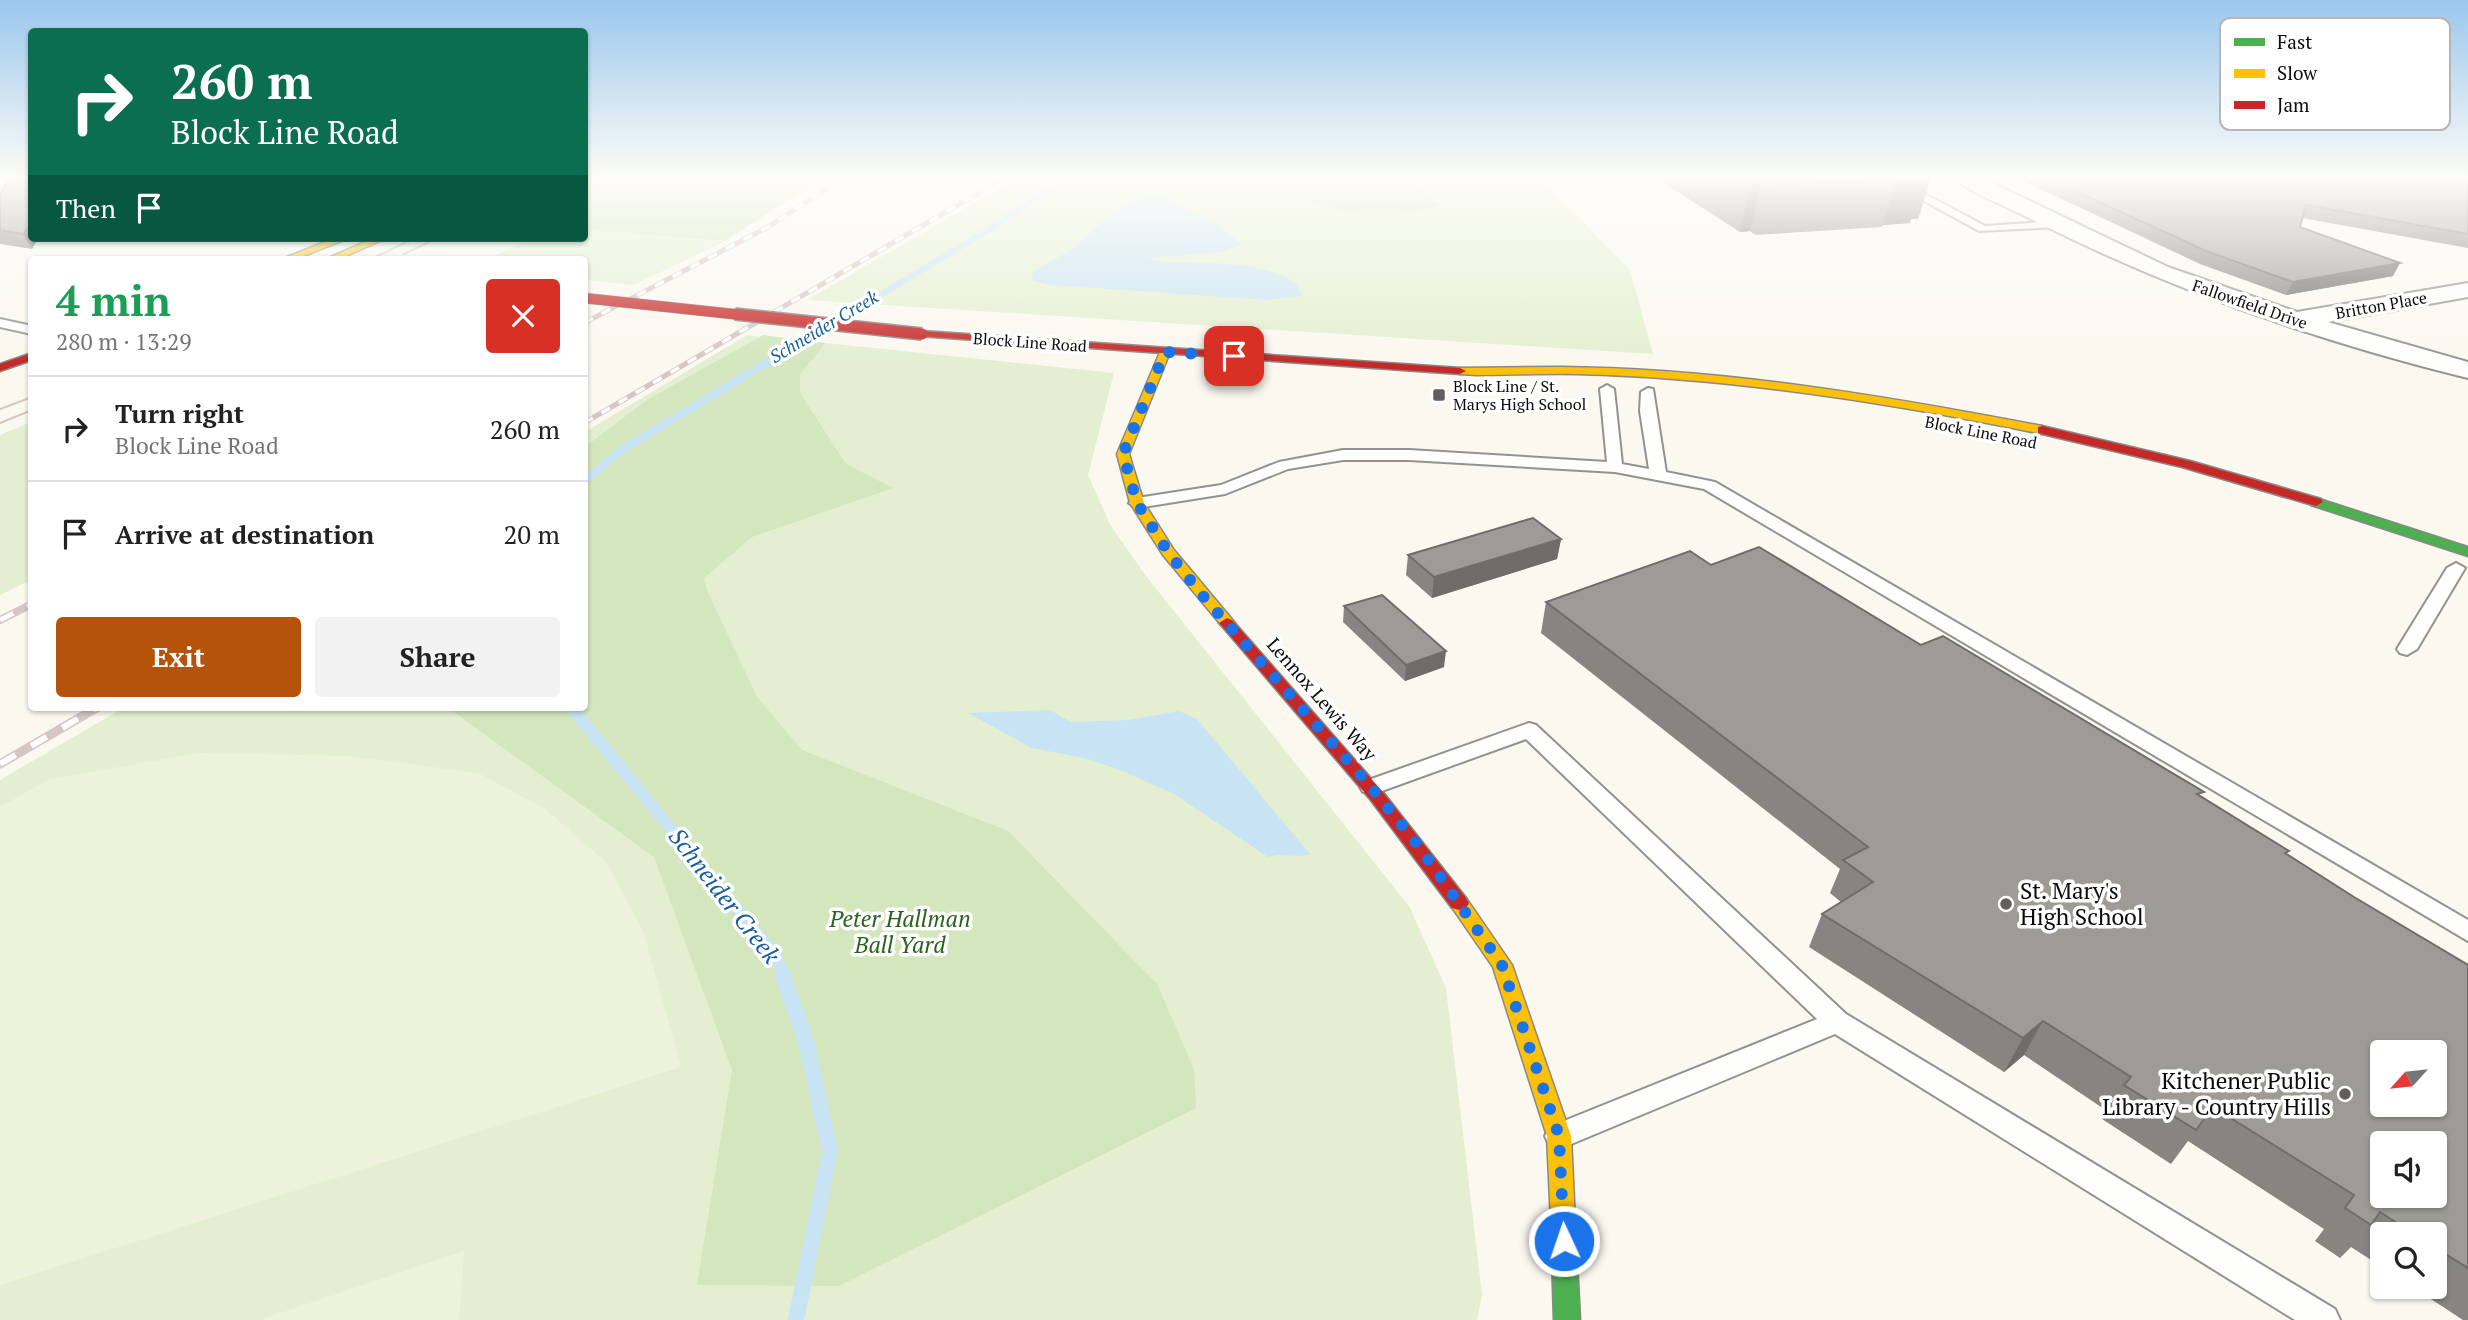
<!DOCTYPE html>
<html lang="en">
<head>
<meta charset="utf-8">
<style>
	:root { --surface:#fff; --page:#f2f2f2; --text:#222; --muted:#767676; --line:#e0e0e0; --accent:#b45309 }
	body { margin:0; font-family:"PT Serif",serif; background:var(--page); color:var(--text); height:100vh; display:flex; flex-direction:column; font-size:26px; white-space:nowrap }
	* { box-sizing:border-box; margin:0 }
	p { font-size:23px; color:var(--muted) }
	.icon { flex:none; width:38px; height:38px; fill:none; stroke:currentColor; stroke-width:2; stroke-linecap:round; stroke-linejoin:round }
	.map { position:relative; flex:1; overflow:hidden }
	.sheet { position:absolute; left:28px; top:256px; width:560px; height:455px; display:flex; flex-direction:column; background:var(--surface); border-radius:7px; box-shadow:0 2px 5px #0004 }
	.sheet>* { flex:none }
	.guide { position:absolute; left:28px; top:28px; width:560px; height:214px; border-radius:7px; box-shadow:0 2px 5px #0004; background:#0b6e4f; color:#fff; overflow:hidden }
	.needle { width:46px; rotate:243deg }
	.fabs { position:absolute; left:2370px; top:1040px; display:grid; gap:14px }
	.fabs a { display:grid; place-items:center; width:77px; height:77px; border-radius:7px; background:var(--surface); box-shadow:0 2px 5px #0004; font-size:35px }
	.pin { position:absolute; display:grid; place-items:center; width:60px; height:60px; color:#fff; margin:-30px; border-radius:14px; box-shadow:0 4px 10px #0006 }
	.me { position:absolute; width:77px; margin:-38px; rotate:357deg; stroke-linejoin:round; filter:drop-shadow(0 0 5px #0008) }
	.turn { display:flex; align-items:center; gap:24px; height:147px; padding:0 28px; font-size:32px }
	.turn .icon { width:91px; height:91px; stroke-width:2.5 }
	.turn b { display:block; font-size:49px; line-height:60px }
	.then { display:flex; align-items:center; height:66px; padding:0 28px; background:#0003; gap:14px; font-size:26px }
	.round { display:grid; place-items:center; flex:none; width:74px; height:74px; border-radius:7px; background:var(--page) }
	.headline { display:flex; align-items:center; justify-content:space-between; height:119px; padding:0 28px }
	h1 { font-size:42px; font-weight:800; line-height:52px; color:#1e9e55 }
	.cta { display:flex; gap:14px; margin-top:auto; padding:14px 28px }
	.cta a { flex:1; height:80px; border-radius:7px; background:var(--accent); color:#fff; font-size:28px; font-weight:800; line-height:80px; text-align:center }
	.cta a+a { background:var(--page); color:var(--text) }
	ul { padding:0; list-style:none }
	li { display:flex; align-items:center; gap:21px; height:105px; padding:0 28px; border-top:2px solid var(--line) }
	li div { flex:1 }
	li b { display:block; font-size:26px }
	li em { font-style:normal }
	.map>svg:first-child { display:block }
	.green { fill:#e3efd0 }
	.forest { fill:#d3e6be }
	.pitch { fill:#edf3da }
	.water { fill:#c8e3f4 }
	.lines { fill:none; stroke-linecap:round; stroke-linejoin:round }
	.stream-far3 { stroke:#c8e3f4; stroke-width:6 }
	.stream-far2 { stroke:#c8e3f4; stroke-width:8 }
	.stream-far1 { stroke:#c8e3f4; stroke-width:12 }
	.stream { stroke:#c8e3f4; stroke-width:16 }
	.lane-casing { stroke:#94928f; stroke-width:4 }
	.street-casing { stroke:#94928f; stroke-width:4 }
	.fast-casing { stroke:#8a8985; stroke-width:3 }
	.slow-casing { stroke:#8a8985; stroke-width:3 }
	.jam-casing { stroke:#8a8985; stroke-width:3 }
	.lane { fill:#fefefd; fill-rule:evenodd }
	.street { fill:#fefefd; fill-rule:evenodd }
	.fast { fill:#4caf50; fill-rule:evenodd }
	.slow { fill:#ffc107; fill-rule:evenodd }
	.jam { fill:#c62828; fill-rule:evenodd }
	.tram { stroke:#d6c5c4; stroke-width:2 }
	.rail-far2-casing { stroke:#d6c5c4; stroke-width:5 }
	.rail-far1-casing { stroke:#d6c5c4; stroke-width:8 }
	.rail-casing { stroke:#d6c5c4; stroke-width:9 }
	.rail-far2 { stroke:#fff; stroke-width:3.5; stroke-dasharray:10; stroke-linecap:butt }
	.rail-far1 { stroke:#fff; stroke-width:5; stroke-dasharray:15; stroke-linecap:butt }
	.rail { stroke:#fff; stroke-width:6; stroke-dasharray:18; stroke-linecap:butt }
	.jam-bridge-far1-casing { stroke:#8a8985; stroke-width:11; stroke-linecap:butt }
	.jam-bridge-casing { stroke:#8a8985; stroke-width:14; stroke-linecap:butt }
	.jam-bridge-far1 { stroke:#c62828; stroke-width:10 }
	.jam-bridge { stroke:#c62828; stroke-width:11 }
	.wall { fill:#888581 }
	.shaded-wall { fill:#6f6c69 }
	.building { fill:#9e9b96; stroke:#6f6c69; stroke-width:2; fill-rule:evenodd }
	.route { stroke:#1a73e8; stroke-width:12; stroke-dasharray:0 21.6 }
	.poi-dot { fill:#605f5c; stroke:#fff; stroke-width:2.5 }
	.labels { text-anchor:middle; stroke-width:7; stroke-linejoin:round; paint-order:stroke }
	.far-street-label { font-size:16px; fill:#0c0c0c; stroke:#fff }
	.far-poi-label { font-size:16px; fill:#0c0c0c; stroke:#fff; text-anchor:start }
	.far-water-label { font-size:18px; font-style:italic; fill:#185f9b; stroke:#fff }
	.street-label { font-size:19px; fill:#0c0c0c; stroke:#fff }
	.near-poi-label { font-size:23px; fill:#0c0c0c; stroke:#fff; text-anchor:start }
	.near-park-label { font-size:23px; font-style:italic; fill:#2b621e; stroke:#fff }
	.near-water-label { font-size:24px; font-style:italic; fill:#185f9b; stroke:#fff }
	.key { fill:#fff; stroke:#b6b6b6; stroke-width:2 }
	.key-label { font-size:19px; fill:#0c0c0c }
</style>
</head>
<body>
<div class="map">
<svg width="2468" height="1320" viewBox="0 0 2468 1320">
	<rect width="100%" height="100%" fill="#fbf8f0"/>
	<path class="green" d="M 1018,178 L 1248,178 L 1276,190 L 1347,211 L 1440,206 L 1417,189 L 1414,178 L 1540,178 L 1630,270 L 1653,354 L 807,300 Z
		M 585,230 L 725,241 L 634,285 L 585,280 L 584,259 L 487,259 L 533,238 L 584,238 Z
		M 747,335 L 823,346 L 826,343 L 1114,373 L 1088,475 L 1111,526 L 1146,576 L 1409,906 L 1446,988 L 1482,1295 L 1477,1320 L 0,1320 L 0,780 L 125,707 L 584,707 L 585,432 Z
		M 31,422 L 31,580 L 0,595 L 0,435 Z"/>
	<path class="forest" d="M 585,178 L 822,178 L 725,241 L 585,230 Z
		M 1249,178 L 1414,178 L 1418,189 L 1441,206 C 1423,209 1404,215 1386,215 C 1341,217 1290,196 1249,178 Z
		M 763,335 L 826,343 L 800,374 L 800,393 L 846,464 L 893,488 L 752,537 L 704,578 L 707,590 L 757,697 L 802,750 L 1008,831 L 1157,984 L 1194,1069 L 1196,1108 L 839,1286 L 697,1285 L 732,1070 L 654,857 L 447,707 L 584,707 L 585,447 L 647,400 Z"/>
	<path class="pitch" d="M 200,753 L 347,756 L 478,773 L 544,808 L 606,862 L 643,931 L 681,1067 L 0,1285 L 0,807 L 50,779 Z
		M 464,1251 L 459,1320 L 260,1320 Z"/>
	<path class="water" d="M 1158,195 L 1223,229 L 1242,245 L 1221,252 L 1150,258 L 1152,261 C 1187,265 1293,256 1302,296 L 1267,300 L 1052,285 L 1033,281 L 1032,272 C 1044,265 1058,258 1070,250 C 1097,229 1123,198 1158,195 Z
		M 1050,710 L 1071,722 L 1128,720 L 1179,711 L 1197,719 L 1310,854 C 1295,859 1283,852 1268,857 L 1174,794 L 1123,771 L 1084,758 L 1032,748 L 968,713 Z"/>
	<g class="lines">
		<path class="stream-far3" d="M 845,316 L 987,231 L 1067,178"/>
		<path class="stream-far2" d="M 841,318 L 848,314
			M 584,481 L 623,449 L 821,330"/>
		<path class="stream-far1" d="M 571,707 L 777,957 L 784,977"/>
		<path class="stream" d="M 783,976 L 806,1041 L 830,1151 L 796,1320"/>
		<defs>
			<path id="lane" d="M 0,178 L 11,178 L 0,187 Z
				M 1882,178 L 1895,178 L 1985,226 L 2059,221 L 2064,224 L 2059,227 L 1979,231 Z
				M 0,319 L 32,326 L 32,334 L 0,327 Z
				M 1607,385 L 1614,389 L 1622,464 L 1649,469 L 1640,411 L 1641,392 L 1648,388 L 1653,389 L 1666,472 L 1715,482 L 2468,920 L 2468,941 L 1704,489 L 1615,472 L 1409,460 L 1343,460 L 1288,469 L 1225,494 L 1137,508 L 1129,503 L 1137,498 L 1221,485 L 1279,462 L 1343,450 L 1409,450 L 1607,462 L 1600,389 Z
				M 2456,563 L 2465,568 L 2417,649 L 2407,655 L 2400,653 L 2397,649 L 2447,568 Z
				M 1529,723 L 1536,725 L 1846,1014 L 2335,1309 L 2340,1320 L 2295,1320 L 1835,1034 L 1569,1145 L 1559,1149 L 1549,1145 L 1545,1136 L 1549,1127 L 1817,1019 L 1526,739 L 1379,792 L 1363,792 L 1360,787 L 1363,782 Z"/>
			<path id="street" d="M 1956,178 L 1982,178 L 2168,267 L 2297,312 L 2468,283 L 2468,297 L 2328,322 L 2468,362 L 2468,378 C 2313,340 2163,287 2021,214 C 2005,206 1966,191 1956,178 Z"/>
			<path id="fast" d="M 2316,498 L 2468,547 L 2468,556 L 2311,505 L 2311,499 Z
				M 1563,1211 L 1572,1214 L 1575,1222 L 1580,1320 L 1554,1320 L 1551,1222 L 1554,1214 Z"/>
			<path id="slow" d="M 335,238 L 349,238 L 296,259 L 282,259 Z
				M 374,238 L 387,238 L 339,259 L 326,259 Z
				M 1165,349 L 1170,352 L 1129,454 L 1144,503 L 1174,550 L 1235,623 L 1227,628 L 1222,626 L 1163,555 L 1130,503 L 1117,454 L 1160,352 Z
				M 1560,367 C 1719,368 1886,396 2042,426 L 2048,430 L 2042,434 C 1890,403 1733,378 1578,374 C 1544,373 1510,375 1477,375 L 1460,374 L 1454,371 L 1460,368 Z
				M 1459,896 L 1466,898 L 1512,965 L 1571,1136 L 1575,1222 L 1572,1230 L 1563,1233 L 1554,1230 L 1551,1222 L 1547,1136 L 1493,967 L 1449,903 L 1452,898 Z"/>
			<path id="jam" d="M 922,331 L 1460,368 L 1466,371 L 1460,374 L 918,336 L 918,332 Z
				M 32,353 L 32,360 L 0,371 L 0,364 Z
				M 2042,426 L 2190,461 L 2321,499 L 2323,502 L 2316,506 L 2182,467 L 2038,433 L 2038,427 Z
				M 1227,618 L 1232,620 L 1382,791 L 1466,898 L 1469,903 L 1466,908 L 1459,910 L 1452,908 L 1370,799 L 1222,626 L 1219,623 Z"/>
		</defs>
		<use href="#lane" class="lane-casing"/>
		<use href="#street" class="street-casing"/>
		<use href="#fast" class="fast-casing"/>
		<use href="#slow" class="slow-casing"/>
		<use href="#jam" class="jam-casing"/>
		<use href="#lane" class="lane"/>
		<use href="#street" class="street"/>
		<use href="#fast" class="fast"/>
		<use href="#slow" class="slow"/>
		<use href="#jam" class="jam"/>
		<path class="tram" d="M 404,254 L 437,238
			M 371,259 L 415,238
			M 0,409 L 32,397
			M 0,423 L 32,410"/>
		<defs>
			<path id="rail-far2" d="M 584,323 L 768,227 L 843,178
				M 584,423 L 1004,178"/>
			<path id="rail-far1" d="M 0,620 L 32,604"/>
			<path id="rail" d="M 0,764 L 98,707"/>
		</defs>
		<use href="#rail-far2" class="rail-far2-casing"/>
		<use href="#rail-far1" class="rail-far1-casing"/>
		<use href="#rail" class="rail-casing"/>
		<use href="#rail-far2" class="rail-far2"/>
		<use href="#rail-far1" class="rail-far1"/>
		<use href="#rail" class="rail"/>
		<defs>
			<path id="jam-bridge-far1" d="M 584,298 L 751,316"/>
			<path id="jam-bridge" d="M 735,314 L 922,334"/>
		</defs>
		<use href="#jam-bridge-far1" class="jam-bridge-far1-casing"/>
		<use href="#jam-bridge" class="jam-bridge-casing"/>
		<use href="#jam-bridge-far1" class="jam-bridge-far1"/>
		<use href="#jam-bridge" class="jam-bridge"/>
	</g>
	<path class="wall" d="M 1656,178 L 1931,178 L 1918,219 L 1911,219 L 1910,223 L 1883,225 L 1882,227 L 1756,235 L 1750,231 L 1740,232 Z
		M 2017,178 L 2468,178 L 2468,248 L 2302,218 L 2300,227 L 2393,276 L 2286,295 L 2200,264 Z
		M 0,195 L 32,238 L 38,238 L 32,249 L 0,244 Z
		M 1561,539 L 1557,559 L 1432,598 L 1406,575 L 1408,555 Z
		M 1711,565 L 1921,645 L 2201,797 L 2287,855 L 2354,897 L 2468,965 L 2468,1320 L 2463,1320 L 2411,1286 L 2434,1286 L 2434,1234 L 2382,1234 L 2382,1267 L 2351,1247 L 2340,1258 L 2315,1241 L 2324,1229 L 2188,1141 L 2171,1164 L 2102,1119 L 2107,1111 L 2024,1055 L 2004,1072 L 1809,947 L 1822,914 L 1841,902 L 1830,893 L 1840,869 L 1541,633 L 1546,602 Z
		M 1344,606 L 1444,667 L 1405,681 L 1343,622 Z"/>
	<path class="shaded-wall" d="M 1893,178 L 1931,178 L 1918,219 L 1911,219 L 1910,223 L 1883,225 L 1896,179 Z
		M 1761,183 L 1750,231 L 1740,232 L 1751,184 Z
		M 32,221 L 32,238 L 38,238 L 32,249 L 23,234 Z
		M 2400,263 L 2393,276 L 2286,295 L 2293,282 Z
		M 1561,539 L 1557,559 L 1432,598 L 1434,577 Z
		M 1446,651 L 1444,667 L 1405,681 L 1406,665 Z
		M 2043,1021 L 2024,1055 L 2004,1072 L 2023,1038 Z"/>
	<path class="building" d="M 9,178 L 32,178 L 32,221 L 23,234 L 0,230 L 0,195 Z
		M 1742,178 L 1895,178 L 1896,179 L 1767,186 L 1761,183 L 1751,184 Z
		M 2047,178 L 2468,178 L 2468,234 L 2306,205 L 2300,227 L 2400,263 L 2293,282 L 2206,251 Z
		M 1533,518 L 1561,539 L 1434,577 L 1408,555 Z
		M 1759,547 L 1921,645 L 1943,636 L 2204,792 L 2197,794 L 2289,851 L 2285,853 L 2354,897 L 2468,965 L 2468,1268 L 2434,1247 L 2434,1234 L 2414,1234 L 2380,1212 L 2371,1225 L 2345,1208 L 2354,1195 L 2213,1107 L 2196,1130 L 2124,1085 L 2131,1077 L 2043,1021 L 2023,1038 L 1822,914 L 1873,882 L 1843,860 L 1868,847 L 1546,602 L 1690,551 L 1711,565 ZM 2382,1052 L 2434,1052 L 2434,1104 L 2382,1104 ZM 2382,1143 L 2434,1143 L 2434,1195 L 2382,1195 Z
		M 1382,595 L 1446,651 L 1406,665 L 1344,606 Z"/>
	<linearGradient id="sky" x2="0" y2="1"><stop stop-color="#9bc7ed"/><stop offset="0.49" stop-color="#fdfcf8"/><stop offset="1" stop-color="#fdfcf8" stop-opacity="0"/></linearGradient>
	<rect width="2468" height="363" fill="url(#sky)"/>
	<g class="lines">
		<path class="route" d="M 1234,356 L 1165,352 L 1123,454 L 1137,503 L 1168,552 L 1202,595 L 1371,787 L 1418,845 L 1502,965 L 1559,1136 L 1564,1241"/>
	</g>
	<g class="poi-dot">
		<rect x="1432" y="388" width="14" height="14" rx="3.5"/>
		<circle cx="2006" cy="904" r="7"/>
		<circle cx="2345" cy="1094" r="7"/>
	</g>
	<g class="labels">
		<g class="far-street-label">
			<text transform="translate(2250 304) rotate(19)" y="6">Fallowfield Drive</text>
			<text transform="translate(2381 305) rotate(-10)" y="6">Britton Place</text>
			<text transform="translate(1030 342) rotate(4)" y="6">Block Line Road</text>
			<text transform="translate(1981 432) rotate(11)" y="6">Block Line Road</text>
		</g>
		<g class="far-poi-label">
			<text x="1453" y="392">Block Line / St.<tspan x="1453" dy="18">Marys High School</tspan></text>
		</g>
		<g class="far-water-label">
			<text transform="translate(824 327) rotate(-31)" y="6">Schneider Creek</text>
		</g>
		<g class="street-label">
			<text transform="translate(1322 699) rotate(49)" y="7">Lennox Lewis Way</text>
		</g>
		<g class="near-poi-label">
			<text x="2020" y="899">St. Mary's<tspan x="2020" dy="26">High School</tspan></text>
			<text x="2331" y="1089" text-anchor="end">Kitchener Public<tspan x="2331" dy="26">Library - Country Hills</tspan></text>
		</g>
		<g class="near-park-label">
			<text x="900" y="927">Peter Hallman<tspan x="900" dy="26">Ball Yard</tspan></text>
		</g>
		<g class="near-water-label">
			<text transform="translate(724 896) rotate(52)" y="8">Schneider Creek</text>
		</g>
	</g>
	<rect x="2220" y="18" width="230" height="112" rx="10" class="key"/>
	<rect x="2234" y="38" width="31" height="8" fill="#4caf50"/>
	<rect x="2234" y="69" width="31" height="9" fill="#ffc107"/>
	<rect x="2234" y="101" width="31" height="8" fill="#c62828"/>
	<g class="key-label">
		<text x="2277" y="49">Fast</text>
		<text x="2277" y="80">Slow</text>
		<text x="2277" y="112">Jam</text>
	</g>
</svg>
<div class="fabs">
<a><svg class="needle" viewBox="-14 -14 28 28"><path d="M0-13l5 13h-10z" fill="#e53935"/><path d="M0 13l5-13h-10z" fill="#767676"/></svg></a>
<a><svg class="icon" aria-label="sound" viewBox="0 0 24 24"><path d="M4 9h4l5-4v14l-5-4H4zM17 9q2 3 0 6"/></svg></a>
<a><svg class="icon" aria-label="search" viewBox="0 0 24 24"><circle cx="10" cy="10" r="6"/><path d="M15 15l6 6"/></svg></a>
</div>
<div class="pin" style="left:1234px;top:356px;background:#d93025"><svg class="icon" aria-label="arrive" viewBox="0 0 24 24"><path d="M6 21V4h12l-3 4 3 4H6"/></svg></div>
<svg class="me" style="left:1564px;top:1241px" viewBox="-20 -20 40 40"><circle r="17" fill="#1a73e8" stroke="#fff" stroke-width="3"/><path d="M0-11L8 9 0 5-8 9z" fill="#fff"/></svg>
<div class="guide">
<div class="turn"><svg class="icon" aria-label="right" viewBox="0 0 24 24"><path d="M7 20v-9h11M14 6l5 5-5 5"/></svg><div><b>260 m</b>Block Line Road</div></div>
<div class="then">Then<svg class="icon" aria-label="arrive" viewBox="0 0 24 24"><path d="M6 21V4h12l-3 4 3 4H6"/></svg></div>
</div>
<section class="sheet">
<div class="headline"><div><h1>4 min</h1><p>280 m · 13:29</p></div><a class="round" style="background:#d93025;color:#fff"><svg class="icon" aria-label="close" viewBox="0 0 24 24"><path d="M6 6l12 12M18 6L6 18"/></svg></a></div>
<ul>
<li><svg class="icon" aria-label="right" viewBox="0 0 24 24"><path d="M7 20v-9h11M14 6l5 5-5 5"/></svg><div><b>Turn right</b><p>Block Line Road</p></div><em>260 m</em></li>
<li><svg class="icon" aria-label="arrive" viewBox="0 0 24 24"><path d="M6 21V4h12l-3 4 3 4H6"/></svg><div><b>Arrive at destination</b></div><em>20 m</em></li>
</ul>
<div class="cta"><a>Exit</a><a>Share</a></div>
</section>
</div>
</body>
</html>
